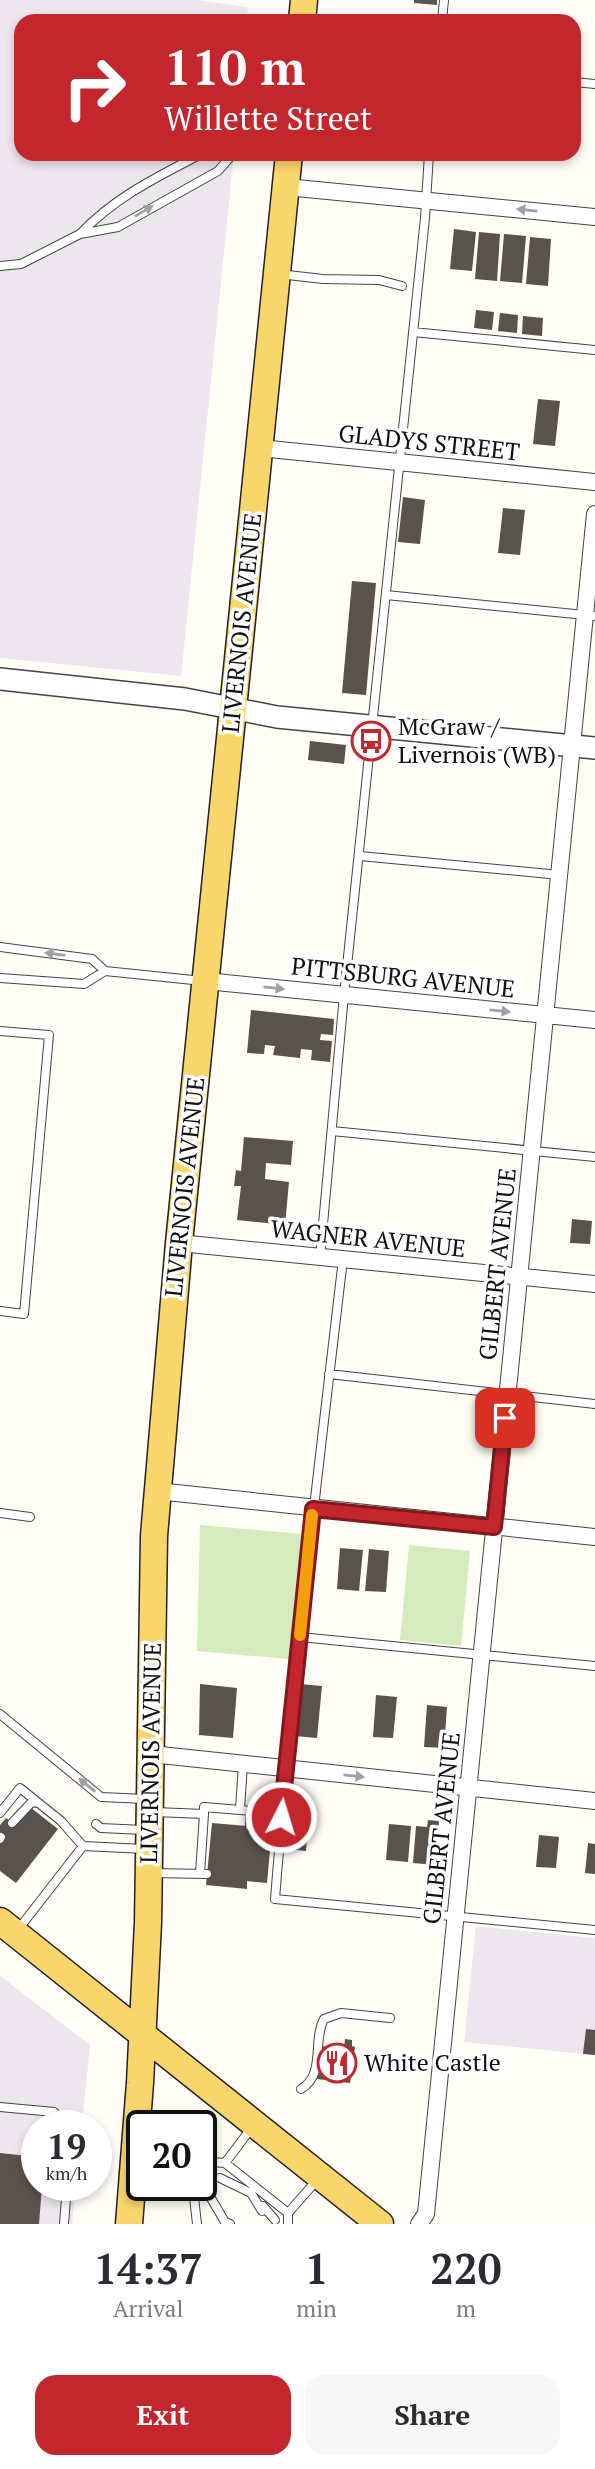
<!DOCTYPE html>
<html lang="en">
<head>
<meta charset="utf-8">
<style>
	:root { --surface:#fff; --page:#f7f7f7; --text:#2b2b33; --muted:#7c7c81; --accent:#c4262e }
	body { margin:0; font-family:"PT Serif",serif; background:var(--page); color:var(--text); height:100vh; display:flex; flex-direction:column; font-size:26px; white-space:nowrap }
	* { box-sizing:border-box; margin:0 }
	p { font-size:23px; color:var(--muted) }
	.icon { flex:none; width:38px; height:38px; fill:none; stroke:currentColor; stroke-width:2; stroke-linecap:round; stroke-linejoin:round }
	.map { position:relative; height:2224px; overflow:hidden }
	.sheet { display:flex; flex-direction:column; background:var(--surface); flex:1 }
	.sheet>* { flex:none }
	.hud { position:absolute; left:14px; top:14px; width:567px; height:147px; border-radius:21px; box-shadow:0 4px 10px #0003; background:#c4262e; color:#fff; overflow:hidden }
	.speed { position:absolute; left:21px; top:2110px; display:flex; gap:14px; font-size:35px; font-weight:700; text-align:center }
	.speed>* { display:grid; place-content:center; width:91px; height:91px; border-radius:50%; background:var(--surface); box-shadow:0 4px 10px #0003; line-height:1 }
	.speed small { font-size:18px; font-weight:400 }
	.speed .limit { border:4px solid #111; border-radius:10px; background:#fff; color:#111 }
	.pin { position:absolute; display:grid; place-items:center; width:60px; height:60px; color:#fff; margin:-30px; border-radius:14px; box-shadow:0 4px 10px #0006 }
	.me { position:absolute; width:77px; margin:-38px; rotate:5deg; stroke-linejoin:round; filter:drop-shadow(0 0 5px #0008) }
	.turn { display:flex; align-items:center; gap:24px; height:147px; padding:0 35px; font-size:32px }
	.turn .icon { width:91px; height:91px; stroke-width:2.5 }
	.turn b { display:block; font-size:49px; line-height:60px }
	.eta { display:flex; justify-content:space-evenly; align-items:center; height:119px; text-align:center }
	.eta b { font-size:42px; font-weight:800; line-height:49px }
	.action { display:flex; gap:14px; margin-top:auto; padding:14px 35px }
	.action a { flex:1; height:80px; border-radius:21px; background:var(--accent); color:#fff; font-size:28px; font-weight:800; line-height:80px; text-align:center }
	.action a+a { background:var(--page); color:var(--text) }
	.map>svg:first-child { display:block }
	.industrial { fill:#eee6ef }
	.green { fill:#d5ebbd }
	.building { fill:#5a524d }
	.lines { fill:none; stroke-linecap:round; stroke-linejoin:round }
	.service-casing { stroke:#444; stroke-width:10 }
	.minor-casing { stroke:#444; stroke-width:18 }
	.tertiary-casing { stroke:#444; stroke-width:24 }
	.primary-casing { stroke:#222; stroke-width:29 }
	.service { stroke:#fff; stroke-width:8 }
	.minor { stroke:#fff; stroke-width:16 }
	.tertiary { stroke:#fff; stroke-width:21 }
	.primary { stroke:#f9d66b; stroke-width:26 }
	.oneway { fill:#a0a0a0 }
	.route-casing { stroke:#7f191e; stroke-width:18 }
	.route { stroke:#c4262e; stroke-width:12 }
	.slow { stroke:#f59e0b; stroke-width:12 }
	.labels { text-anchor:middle; stroke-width:7; stroke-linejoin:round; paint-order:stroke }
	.street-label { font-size:24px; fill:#111; stroke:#fff }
	.poi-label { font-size:24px; fill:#111; stroke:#fff; text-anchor:start }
</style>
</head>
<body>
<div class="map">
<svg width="595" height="2224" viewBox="0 0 595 2224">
	<rect width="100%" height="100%" fill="#fffdf5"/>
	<path class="industrial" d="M 0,0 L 195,0 L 248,7 L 247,21 L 21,21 L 21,154 L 234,154 L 181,676 L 0,658 Z
		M 476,1926 L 595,1938 L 595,2055 L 464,2042 Z
		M 0,1976 L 90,2045 L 82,2126 L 37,2126 L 37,2186 L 76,2186 L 72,2224 L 0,2224 Z"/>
	<path class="green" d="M 200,1525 L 303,1534 L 289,1659 L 197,1651 Z
		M 409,1545 L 470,1551 L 461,1646 L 400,1640 Z"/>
	<path class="building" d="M 414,0 L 437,0 L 437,5 L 414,3 Z
		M 454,229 L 476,232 L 472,271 L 450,269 Z
		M 479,232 L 500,234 L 497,281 L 475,279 Z
		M 504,234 L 526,236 L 522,283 L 500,281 Z
		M 530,237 L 551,239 L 548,286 L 526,284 Z
		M 476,310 L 494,312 L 492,330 L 474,328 Z
		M 500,313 L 518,315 L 517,333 L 498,331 Z
		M 523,316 L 543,318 L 542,336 L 522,334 Z
		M 538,399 L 560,401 L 555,446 L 533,444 Z
		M 403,497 L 425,500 L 420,544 L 398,542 Z
		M 503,508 L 525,510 L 520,555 L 498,553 Z
		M 352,581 L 376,583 L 366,695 L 342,693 Z
		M 310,741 L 346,745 L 344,764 L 308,760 Z
		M 251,1010 L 334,1019 L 333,1035 L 321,1034 L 320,1040 L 332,1041 L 330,1062 L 311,1060 L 312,1050 L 301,1049 L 300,1058 L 273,1055 L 275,1046 L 265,1045 L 264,1054 L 247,1053 Z
		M 244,1137 L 293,1141 L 291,1165 L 266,1163 L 265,1179 L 289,1182 L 285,1225 L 237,1220 L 241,1186 L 234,1186 L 236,1170 L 241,1171 Z
		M 572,1219 L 592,1221 L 590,1244 L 570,1243 Z
		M 340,1548 L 363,1550 L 359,1591 L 337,1589 Z
		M 369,1549 L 389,1551 L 386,1592 L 365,1591 Z
		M 200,1684 L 237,1688 L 233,1738 L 199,1735 Z
		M 300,1684 L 322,1686 L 317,1738 L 295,1736 Z
		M 376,1695 L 397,1697 L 393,1738 L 373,1737 Z
		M 427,1705 L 447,1707 L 444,1748 L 424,1747 Z
		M 30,1807 L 58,1829 L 16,1883 L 0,1871 L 0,1825 L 6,1818 L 15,1825 Z
		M 288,1813 L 309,1815 L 306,1851 L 286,1849 Z
		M 428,1820 L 439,1821 L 435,1865 L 413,1863 L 416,1826 L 427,1827 Z
		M 212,1823 L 272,1828 L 267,1883 L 247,1881 L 247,1889 L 206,1885 Z
		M 389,1824 L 411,1826 L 408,1862 L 386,1860 Z
		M 539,1835 L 559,1837 L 556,1868 L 536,1867 Z
		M 588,1843 L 595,1844 L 595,1874 L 585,1873 Z
		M 586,2029 L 595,2030 L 595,2055 L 583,2054 Z
		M 345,2039 L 352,2040 L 352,2046 L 355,2047 L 350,2083 L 317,2079 L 321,2046 L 344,2049 Z
		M 0,2153 L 37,2157 L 37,2186 L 42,2186 L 39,2224 L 0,2224 Z"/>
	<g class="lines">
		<defs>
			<path id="service" d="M 442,21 L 444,0
				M 574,82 L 595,84
				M 80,234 C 115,197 157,177 201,154
				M 0,266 L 21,264 L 80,234 L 118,227 L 218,171 L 232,155
				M 279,274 L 323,279 L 379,280 L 402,286
				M 413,332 L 595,350
				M 386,595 L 595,616
				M 360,856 L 560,875
				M 0,947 L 92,959 L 105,971
				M 0,978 L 84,984 L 105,971 L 203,981
				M 0,1031 L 49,1035 L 24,1314 L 0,1311
				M 332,1131 L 595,1157
				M 320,1257 L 344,995 L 425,218 L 429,154
				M 343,1259 C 318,1472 292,1685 275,1899 L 595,1930
				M 329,1374 L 595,1404
				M 0,1513 L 30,1517
				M 300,1637 L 595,1666
				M 0,1714 L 101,1797 L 145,1799
				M 243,1764 L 240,1810 L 251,1811 L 250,1826
				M 155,1812 L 204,1814 L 200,1874
				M 0,1813 L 20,1788 L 61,1821 L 83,1846 L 145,1849
				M 204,1814 L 204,1807 L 240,1810
				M 12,1823 L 31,1803 L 37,1802
				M 96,1824 L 101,1828 L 144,1830
				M 0,1839 L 1,1837
				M 152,1873 L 207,1874
				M 17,1931 L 83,1846
				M 301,2089 C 326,2074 312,2041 324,2019 L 341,2013 L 390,2018
				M 0,2107 L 54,2112 L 68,2126
				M 253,2126 L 225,2163 L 288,2213 L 318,2179
				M 201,2177 L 212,2162 L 225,2163
				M 220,2178 L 251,2193 L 262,2211
				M 179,2186 L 193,2188 L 197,2224
				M 208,2193 L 225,2222 L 230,2224
				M 263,2206 L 275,2220
				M 288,2213 L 288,2224
				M 64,2224 L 67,2186"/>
			<path id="minor" d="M 286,187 L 595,217
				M 260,448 L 595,482
				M 206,981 L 595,1020
				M 179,1243 L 595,1284
				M 157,1491 L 595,1537
				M 151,1754 L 595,1801
				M 419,2224 L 426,2214 L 595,514"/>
			<path id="tertiary" d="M 0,679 L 185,699 L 277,717 L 595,748"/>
			<path id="primary" d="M 302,21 L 304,0
				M 0,1921 L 380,2224
				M 129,2224 L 140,2083 L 148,1923 L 154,1536 L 179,1243 L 289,154"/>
		</defs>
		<use href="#service" class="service-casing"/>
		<use href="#minor" class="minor-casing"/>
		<use href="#tertiary" class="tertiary-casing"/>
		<use href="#primary" class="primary-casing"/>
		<use href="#service" class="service"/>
		<use href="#minor" class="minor"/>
		<use href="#tertiary" class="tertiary"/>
		<use href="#primary" class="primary"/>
	</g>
	<defs><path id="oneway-solid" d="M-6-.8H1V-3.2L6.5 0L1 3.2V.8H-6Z" transform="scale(1.75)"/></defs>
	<g class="oneway">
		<use href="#oneway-solid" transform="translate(527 210) rotate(-174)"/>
		<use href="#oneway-solid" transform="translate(144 211) rotate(-31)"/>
		<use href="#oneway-solid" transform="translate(55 954) rotate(-172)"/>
		<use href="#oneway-solid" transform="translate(274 988) rotate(6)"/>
		<use href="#oneway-solid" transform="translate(500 1011) rotate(6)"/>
		<use href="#oneway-solid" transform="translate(354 1776) rotate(6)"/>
		<use href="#oneway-solid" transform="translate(87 1785) rotate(-141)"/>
	</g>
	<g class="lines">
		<defs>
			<path id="route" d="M 281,1817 L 313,1509 L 494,1527 L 505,1418"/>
		</defs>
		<use href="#route" class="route-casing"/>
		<use href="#route" class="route"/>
		<path class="slow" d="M 300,1635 L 312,1515"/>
	</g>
	<defs>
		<symbol id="bus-ring" viewBox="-11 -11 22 22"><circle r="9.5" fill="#fff" stroke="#c4262e" stroke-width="1.5"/><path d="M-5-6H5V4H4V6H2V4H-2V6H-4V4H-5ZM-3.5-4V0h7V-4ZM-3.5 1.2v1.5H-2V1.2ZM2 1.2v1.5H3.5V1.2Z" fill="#c4262e"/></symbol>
		<symbol id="restaurant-ring" viewBox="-11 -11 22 22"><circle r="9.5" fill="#fff" stroke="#c4262e" stroke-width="1.5"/><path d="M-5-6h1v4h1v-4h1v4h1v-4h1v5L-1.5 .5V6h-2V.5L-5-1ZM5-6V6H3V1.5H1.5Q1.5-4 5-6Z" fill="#c4262e"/></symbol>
	</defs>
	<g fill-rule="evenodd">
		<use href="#bus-ring" x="349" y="719" width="44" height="44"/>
		<use href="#restaurant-ring" x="315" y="2041" width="44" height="44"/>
	</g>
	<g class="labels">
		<g class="street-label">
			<text transform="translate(429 443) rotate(6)" y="8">GLADYS STREET</text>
			<text transform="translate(242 623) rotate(-84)" y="8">LIVERNOIS AVENUE</text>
			<text transform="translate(403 978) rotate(6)" y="8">PITTSBURG AVENUE</text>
			<text transform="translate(185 1187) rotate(-84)" y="8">LIVERNOIS AVENUE</text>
			<text transform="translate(368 1239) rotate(6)" y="8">WAGNER AVENUE</text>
			<text transform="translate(498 1264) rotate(-84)" y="8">GILBERT AVENUE</text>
			<text transform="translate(151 1753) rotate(-89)" y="8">LIVERNOIS AVENUE</text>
			<text transform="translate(442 1828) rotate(-84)" y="8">GILBERT AVENUE</text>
		</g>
		<g class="poi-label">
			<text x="398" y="735">McGraw /<tspan x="398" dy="28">Livernois (WB)</tspan></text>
			<text x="364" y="2071">White Castle</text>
		</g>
	</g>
</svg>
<div class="speed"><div>19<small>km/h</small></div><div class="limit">20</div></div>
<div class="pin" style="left:505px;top:1418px;background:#d93025"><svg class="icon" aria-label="arrive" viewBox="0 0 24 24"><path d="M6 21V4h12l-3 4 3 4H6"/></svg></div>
<svg class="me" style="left:281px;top:1817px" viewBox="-20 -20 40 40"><circle r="17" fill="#c4262e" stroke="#fff" stroke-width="3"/><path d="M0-11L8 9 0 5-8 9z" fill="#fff"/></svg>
<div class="hud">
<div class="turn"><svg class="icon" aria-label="right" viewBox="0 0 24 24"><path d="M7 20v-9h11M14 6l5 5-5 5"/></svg><div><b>110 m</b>Willette Street</div></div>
</div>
</div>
<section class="sheet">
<div class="eta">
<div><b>14:37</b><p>Arrival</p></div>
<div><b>1</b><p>min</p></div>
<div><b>220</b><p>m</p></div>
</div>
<div class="action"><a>Exit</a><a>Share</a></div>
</section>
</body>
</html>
